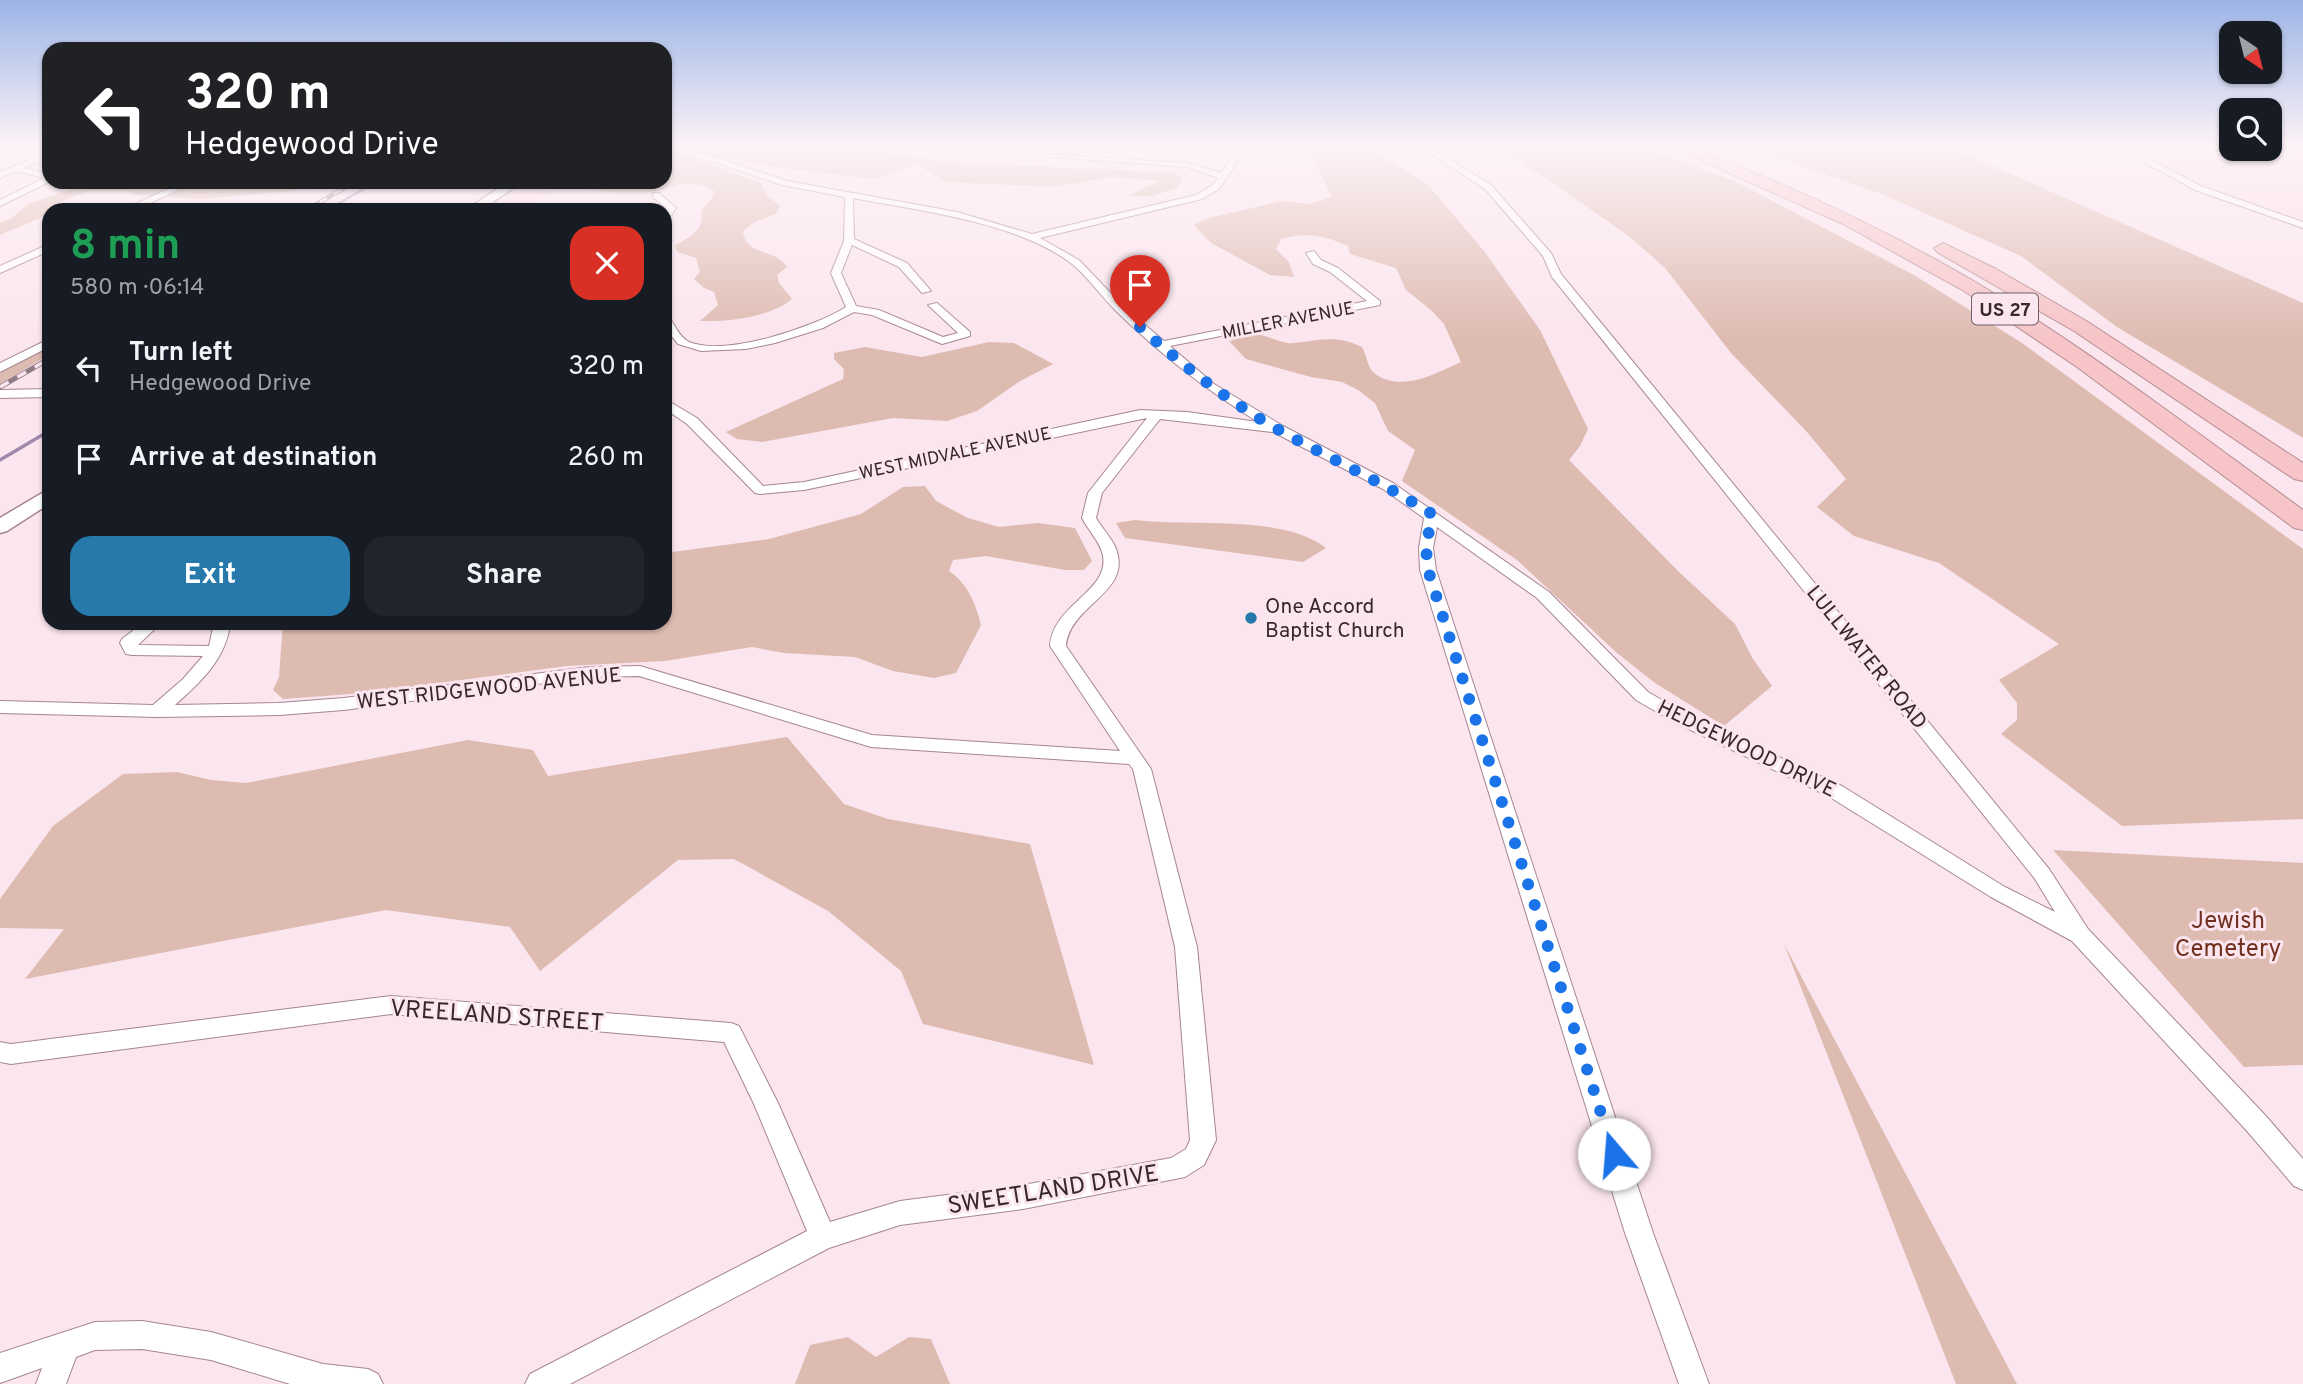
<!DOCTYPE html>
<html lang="en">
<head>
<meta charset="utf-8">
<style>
	:root { --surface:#171b24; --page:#20242c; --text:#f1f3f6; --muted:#9ea1a6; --accent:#2679aa }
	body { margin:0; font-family:Overpass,sans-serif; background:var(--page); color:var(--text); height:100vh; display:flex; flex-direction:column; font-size:26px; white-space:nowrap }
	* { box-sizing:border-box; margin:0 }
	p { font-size:23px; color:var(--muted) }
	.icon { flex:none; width:38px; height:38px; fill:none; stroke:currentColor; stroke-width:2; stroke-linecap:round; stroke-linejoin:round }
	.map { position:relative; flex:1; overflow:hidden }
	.panel { position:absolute; left:42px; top:203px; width:630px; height:427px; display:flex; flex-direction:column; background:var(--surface); border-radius:21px; box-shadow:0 2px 5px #0004 }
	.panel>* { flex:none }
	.banner { position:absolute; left:42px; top:42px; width:630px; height:147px; border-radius:21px; box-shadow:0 2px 5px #0004; background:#202124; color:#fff; overflow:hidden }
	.needle { width:46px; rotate:145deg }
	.buttons { position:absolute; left:2219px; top:21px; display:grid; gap:14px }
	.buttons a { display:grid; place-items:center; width:63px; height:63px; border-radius:14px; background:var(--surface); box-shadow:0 2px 5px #0004; font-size:35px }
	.pin { position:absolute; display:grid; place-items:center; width:60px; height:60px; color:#fff; margin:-72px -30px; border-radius:50% 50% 50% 0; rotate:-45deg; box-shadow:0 0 7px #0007 }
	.pin .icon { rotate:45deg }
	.me { position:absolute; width:77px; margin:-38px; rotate:342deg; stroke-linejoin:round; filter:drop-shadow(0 0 5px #0008) }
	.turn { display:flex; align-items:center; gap:24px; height:147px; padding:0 28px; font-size:32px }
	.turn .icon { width:91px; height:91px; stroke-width:2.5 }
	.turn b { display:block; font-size:49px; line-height:60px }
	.round { display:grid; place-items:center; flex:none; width:74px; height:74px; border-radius:21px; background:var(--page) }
	.head { display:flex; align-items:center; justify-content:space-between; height:119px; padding:0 28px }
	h1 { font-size:42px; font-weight:700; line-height:52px; color:#1e9e55 }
	.action { display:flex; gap:14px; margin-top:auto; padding:14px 28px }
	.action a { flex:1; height:80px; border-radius:21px; background:var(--accent); color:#fff; font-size:28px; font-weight:700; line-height:80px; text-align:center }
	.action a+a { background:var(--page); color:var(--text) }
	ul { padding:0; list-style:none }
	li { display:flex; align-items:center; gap:21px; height:91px; padding:0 28px }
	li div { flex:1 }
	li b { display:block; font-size:26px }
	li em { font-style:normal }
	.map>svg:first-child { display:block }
	.built { fill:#fddae8 }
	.green { fill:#debbb1 }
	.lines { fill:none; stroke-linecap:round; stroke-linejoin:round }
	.stream-far1 { stroke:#9e8aac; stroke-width:2.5 }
	.stream { stroke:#9e8aac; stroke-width:3.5 }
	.minor-casing { stroke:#a68593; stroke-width:2 }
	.secondary-casing { stroke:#a68593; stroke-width:3 }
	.motorway-casing { stroke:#b38d91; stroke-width:2 }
	.minor { fill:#fff; fill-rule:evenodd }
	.secondary { fill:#fff; fill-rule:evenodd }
	.motorway { fill:#f7c4c7; fill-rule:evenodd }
	.rail-far1-casing { stroke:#8f7e85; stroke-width:4.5 }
	.rail-casing { stroke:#8f7e85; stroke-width:5 }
	.rail-far1 { stroke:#fbe5ee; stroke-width:2.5; stroke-dasharray:8; stroke-linecap:butt }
	.rail { stroke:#fbe5ee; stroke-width:3.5; stroke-dasharray:10; stroke-linecap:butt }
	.route { stroke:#1a73e8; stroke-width:12; stroke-dasharray:0 21.6 }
	.poi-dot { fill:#2679aa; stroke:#fbe5ee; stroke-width:2.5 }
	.labels { text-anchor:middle; stroke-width:6; stroke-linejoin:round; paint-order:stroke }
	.far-street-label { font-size:18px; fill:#36282e; stroke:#fbe5ee }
	.shield { fill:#fbe5ee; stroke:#716168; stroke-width:2 }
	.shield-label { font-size:19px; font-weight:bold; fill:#36282e }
	.poi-label { font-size:21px; fill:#36282e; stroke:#fbe5ee; text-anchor:start }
	.street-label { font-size:21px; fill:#36282e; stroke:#fbe5ee }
	.near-park-label { font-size:24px; fill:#712f1e; stroke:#fbe5ee }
	.near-street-label { font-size:24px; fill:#36282e; stroke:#fbe5ee }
</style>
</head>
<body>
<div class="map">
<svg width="2303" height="1384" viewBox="0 0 2303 1384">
	<rect width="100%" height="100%" fill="#fbe5ee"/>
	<path class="built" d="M 2136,147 L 2303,147 L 2303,220 L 2220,193 L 2174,171 Z
		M 532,187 L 550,190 L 548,194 L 529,210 L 487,210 L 510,194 Z"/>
	<path class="green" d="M 689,147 L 846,147 L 958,163 L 1170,172 L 1183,177 L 1177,188 L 1153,196 L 1128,196 L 1160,181 L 1113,177 L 1053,187 L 946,182 L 916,164 L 874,179 L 774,167 L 684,150 Z
		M 1062,147 L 1213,147 L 1214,151 L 1188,154 Z
		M 1308,147 L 1384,147 L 1380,155 L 1428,185 L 1484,251 L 1540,330 L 1588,429 L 1580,446 L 1569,460 L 1678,571 L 1735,624 L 1753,659 L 1772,686 L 1724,726 L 1655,683 L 1617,653 L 1517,560 L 1402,481 L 1415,450 L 1388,431 L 1375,403 L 1358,390 L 1342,382 L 1311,377 L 1246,359 L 1229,341 C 1255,327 1263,337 1287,343 C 1292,344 1298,342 1303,342 C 1326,338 1342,337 1362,347 C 1366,354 1368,367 1373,372 C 1398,394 1435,374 1461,362 L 1444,324 L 1432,311 L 1406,290 L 1396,268 L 1350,254 L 1348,246 C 1324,235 1306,232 1281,239 L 1276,249 L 1289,262 L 1294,277 L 1270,275 L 1211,243 L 1194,225 L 1209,218 L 1281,201 L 1309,204 L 1332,197 Z
		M 1433,147 L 1643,147 L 1734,181 L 1914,275 L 2022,343 L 2303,549 L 2303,819 L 2122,826 L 2001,734 L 2017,720 L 2017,703 L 1999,680 L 2059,644 L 1939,563 L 1854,536 L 1817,507 L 1846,479 L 1807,432 L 1731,353 L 1665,268 L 1630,237 L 1545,177 L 1491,148 Z
		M 1750,147 L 1950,147 L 2303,303 L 2303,438 L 2117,327 L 2021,256 L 1884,195 Z
		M 678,156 L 694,159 L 761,183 L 766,194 L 780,206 L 776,214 L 755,222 L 743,231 C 746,257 776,248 787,267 L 777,275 L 779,283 L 792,299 C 771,317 727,322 700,321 L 718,305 L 714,292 L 704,288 L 694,279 L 700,272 L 696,258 L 677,252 L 675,245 C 689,238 706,229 701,211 L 713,197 L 714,191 C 683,174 677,190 647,192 C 616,194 586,190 556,182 L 665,182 L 665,157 Z
		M 85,182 L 234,182 C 256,196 321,182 349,182 L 342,186 L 201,199 L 134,195 L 131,191 L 87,191 L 55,204 L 56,210 L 49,210 L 49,214 L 0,235 L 0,223 L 12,218 L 28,204 L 79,187 Z
		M 989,342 L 1014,343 L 1053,364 L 1020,381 L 977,411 L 947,421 L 893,418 L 762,442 L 737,439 L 726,432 L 843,379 L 844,369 L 834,359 L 834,353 L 865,347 L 922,357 Z
		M 49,346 L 49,355 L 0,384 L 0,373 Z
		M 925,486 L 936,501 L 968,518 L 999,527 L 1038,523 L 1075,528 L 1092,561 L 1084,570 L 1065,570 L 986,556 L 953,560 L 949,571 C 968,584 975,602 981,625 L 956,673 L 934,678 L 893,671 L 855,657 L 784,653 L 752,647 L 665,661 L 567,666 L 364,693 L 283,699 L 273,690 L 279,677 L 283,623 L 665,623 L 665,553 L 769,539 L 861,514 L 903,487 Z
		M 1135,520 C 1189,527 1283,514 1326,548 L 1303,562 L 1125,538 L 1116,523 Z
		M 787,737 L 844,804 L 888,819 L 1030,844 L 1094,1065 L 923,1024 L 901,971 L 828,911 L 734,859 L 678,860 L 540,971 L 510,927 L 386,910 L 25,979 L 64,929 L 0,928 L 0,899 L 53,826 L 123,774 L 177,772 L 211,780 L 246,783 L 468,740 L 533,750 L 548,776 Z
		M 2053,850 L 2303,863 L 2303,1065 L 2244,1067 Z
		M 1784,944 L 2017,1384 L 1956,1384 Z
		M 848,1337 L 876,1357 L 909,1337 L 931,1339 L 950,1384 L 795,1384 L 810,1345 Z"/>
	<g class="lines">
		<path class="stream-far1" d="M 327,210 L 376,182"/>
		<path class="stream" d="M 0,460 L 49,431"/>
		<defs>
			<path id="minor" d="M 665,147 L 716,157 L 787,181 L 957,212 L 1032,234 L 1196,195 L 1213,185 L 1218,178 L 1188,167 L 939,149 L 935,147 L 1189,163 L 1221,173 L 1239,147 L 1247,147 L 1219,189 L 1202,199 L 1040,238 L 1079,260 L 1124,307 L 1164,341 L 1367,301 L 1330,272 L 1313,264 L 1306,253 L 1314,251 L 1321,260 L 1338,268 L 1380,301 L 1380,305 L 1170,346 L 1214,384 L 1283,426 L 1393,483 L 1549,592 L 1648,692 L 1688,715 L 1842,786 L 2005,887 L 2055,912 L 2035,879 L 1552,277 L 1543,256 L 1485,189 L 1420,147 L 1429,147 L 1491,185 L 1551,253 L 1561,274 L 2049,869 L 2088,929 L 2265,1115 L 2303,1159 L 2303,1190 L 2294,1186 L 2247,1131 L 2072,941 L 1991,897 L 1828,796 L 1676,723 L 1636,700 L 1537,598 L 1437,527 L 1433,548 L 1436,570 L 1653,1233 L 1709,1384 L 1679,1384 L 1625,1233 L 1420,570 L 1419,548 L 1424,518 L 1383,489 L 1273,432 L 1160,419 L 1102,493 L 1096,518 C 1103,530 1116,542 1118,556 C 1126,594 1069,607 1066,646 L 1151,769 L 1197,947 L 1216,1140 L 1204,1165 L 1185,1177 L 1023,1209 L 900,1225 L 829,1248 L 570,1384 L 525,1384 L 530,1374 L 807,1231 L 754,1104 L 724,1042 L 391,1014 L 11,1064 L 0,1062 L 0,1042 L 11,1044 L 391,996 L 731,1023 L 739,1026 L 778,1103 L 830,1222 L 900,1201 L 1023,1185 L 1171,1158 L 1186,1149 L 1190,1140 L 1175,947 L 1133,769 L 1129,764 L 871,747 L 639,676 L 590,677 L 344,710 L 279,715 L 157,717 L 0,713 L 0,701 L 153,705 L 183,679 L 203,656 L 132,655 L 126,654 L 120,643 L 122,639 L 143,623 L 161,623 L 138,645 L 209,646 L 214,623 L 230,623 C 227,658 200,683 175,705 L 279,703 L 344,698 L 590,667 L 640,666 L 872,735 L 1120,751 L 1050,646 C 1053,604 1109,592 1103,556 C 1101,543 1088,530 1082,518 L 1088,493 L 1147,418 L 804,490 L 760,494 L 755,493 L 687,424 L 665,409 L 665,399 L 697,418 L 763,486 L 804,482 L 1140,410 L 1187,412 L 1258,422 C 1206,390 1159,353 1116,311 C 1101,296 1088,277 1072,264 C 1018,222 920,211 853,198 L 854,239 L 907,263 L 931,291 L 922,293 L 899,267 L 852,245 L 841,273 L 856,306 L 879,310 L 943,337 L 958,333 L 928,305 L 937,303 L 970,332 L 970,336 L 942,344 L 872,315 L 854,312 L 823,328 L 775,343 L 746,349 L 701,351 L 678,344 L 665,328 L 665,316 L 669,317 C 675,325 679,337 689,342 C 726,357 814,327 846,307 L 831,273 L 844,241 L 845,197 L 782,185 L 711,161 L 665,151 Z
				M 2117,147 L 2126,147 L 2201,186 L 2303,222 L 2303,228 L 2195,190 Z
				M 49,152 L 49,157 L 24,168 L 49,174 L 49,182 L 0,206 L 0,200 L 44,178 L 16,171 L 0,178 L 0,172 Z
				M 184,182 L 195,182 L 135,210 L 122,210 Z
				M 653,193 L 659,193 L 676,208 L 668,220 L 665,221 L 666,208 L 653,197 Z
				M 49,244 L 49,251 L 0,273 L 0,266 Z
				M 49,339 L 49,347 L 0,372 L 0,363 Z
				M 49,389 L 49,397 L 0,398 L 0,390 Z
				M 142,1321 L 211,1332 L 323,1364 L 368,1369 L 378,1374 L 383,1384 L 290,1384 L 211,1360 L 142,1349 L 95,1350 L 76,1357 L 66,1384 L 36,1384 L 42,1368 L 0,1383 L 0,1353 L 95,1322 Z"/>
			<path id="secondary" d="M 508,182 L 522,182 L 481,210 L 466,210 Z
				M 49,489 L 49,504 L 7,531 L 0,533 L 0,518 Z"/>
			<path id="motorway" d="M 1671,147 L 1690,147 C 1789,185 1885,229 1977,283 C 2091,351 2196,432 2303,510 L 2303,530 L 2294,528 L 2077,367 L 1964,291 L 1843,224 Z
				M 1943,243 L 1996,269 L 2088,322 L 2303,463 L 2303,481 L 2294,479 L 2074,331 L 1937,252 L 1934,248 Z"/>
		</defs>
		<use href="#minor" class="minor-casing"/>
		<use href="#secondary" class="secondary-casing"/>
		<use href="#motorway" class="motorway-casing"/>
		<use href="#minor" class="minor"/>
		<use href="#secondary" class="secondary"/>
		<use href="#motorway" class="motorway"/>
		<defs>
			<path id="rail-far1" d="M 306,210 L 355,182"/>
			<path id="rail" d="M 0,387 L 49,359"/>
		</defs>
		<use href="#rail-far1" class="rail-far1-casing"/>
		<use href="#rail" class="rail-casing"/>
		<use href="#rail-far1" class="rail-far1"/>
		<use href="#rail" class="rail"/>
	</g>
	<linearGradient id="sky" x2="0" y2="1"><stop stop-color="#9cb4e6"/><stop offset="0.43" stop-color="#fdf3f7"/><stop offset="1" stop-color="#fdf3f7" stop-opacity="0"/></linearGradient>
	<rect width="2303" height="340" fill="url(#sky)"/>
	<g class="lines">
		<path class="route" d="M 1140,327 C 1183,366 1227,400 1277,429 C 1329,458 1382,482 1432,514 L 1426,548 L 1428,570 L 1614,1154"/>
	</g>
	<circle class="poi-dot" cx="1251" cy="618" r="7"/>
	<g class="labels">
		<g class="far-street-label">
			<text transform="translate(1288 320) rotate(-11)" y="6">MILLER AVENUE</text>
			<text transform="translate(955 453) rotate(-12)" y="6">WEST MIDVALE AVENUE</text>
		</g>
		<rect class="shield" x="1972" y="293.5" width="66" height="31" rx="5"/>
		<g class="shield-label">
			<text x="2005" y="316">US 27</text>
		</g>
		<g class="poi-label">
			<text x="1265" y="613">One Accord<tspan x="1265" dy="24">Baptist Church</tspan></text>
		</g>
		<g class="street-label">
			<text transform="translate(1867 657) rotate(51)" y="7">LULLWATER ROAD</text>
			<text transform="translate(489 688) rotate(-6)" y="7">WEST RIDGEWOOD AVENUE</text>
			<text transform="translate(1747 748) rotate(26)" y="7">HEDGEWOOD DRIVE</text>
		</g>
		<g class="near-park-label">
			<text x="2228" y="928">Jewish<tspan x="2228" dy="28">Cemetery</tspan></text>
		</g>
		<g class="near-street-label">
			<text transform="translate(497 1015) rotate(4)" y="8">VREELAND STREET</text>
			<text transform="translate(1053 1189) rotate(-9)" y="8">SWEETLAND DRIVE</text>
		</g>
	</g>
</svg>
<div class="buttons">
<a><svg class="needle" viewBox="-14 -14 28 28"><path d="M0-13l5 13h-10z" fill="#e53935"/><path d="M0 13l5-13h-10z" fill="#9ea1a6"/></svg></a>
<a><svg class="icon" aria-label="search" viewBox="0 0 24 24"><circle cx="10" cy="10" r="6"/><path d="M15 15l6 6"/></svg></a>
</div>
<div class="pin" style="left:1140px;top:327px;background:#d93025"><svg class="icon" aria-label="arrive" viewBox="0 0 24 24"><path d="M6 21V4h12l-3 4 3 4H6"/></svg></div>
<svg class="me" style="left:1614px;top:1154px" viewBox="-20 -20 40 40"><circle r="19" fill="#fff"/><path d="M0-13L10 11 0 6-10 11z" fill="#1a73e8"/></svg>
<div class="banner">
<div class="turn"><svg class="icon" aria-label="left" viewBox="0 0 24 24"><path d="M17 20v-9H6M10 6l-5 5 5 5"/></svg><div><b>320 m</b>Hedgewood Drive</div></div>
</div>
<section class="panel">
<div class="head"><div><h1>8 min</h1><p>580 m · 06:14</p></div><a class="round" style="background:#d93025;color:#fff"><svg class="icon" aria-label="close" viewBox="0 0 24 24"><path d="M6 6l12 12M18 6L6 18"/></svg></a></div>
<ul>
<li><svg class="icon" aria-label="left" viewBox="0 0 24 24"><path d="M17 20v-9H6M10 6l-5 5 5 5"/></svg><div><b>Turn left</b><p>Hedgewood Drive</p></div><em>320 m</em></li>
<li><svg class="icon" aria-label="arrive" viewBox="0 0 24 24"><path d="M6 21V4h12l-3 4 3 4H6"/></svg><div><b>Arrive at destination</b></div><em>260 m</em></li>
</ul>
<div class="action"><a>Exit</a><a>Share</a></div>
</section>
</div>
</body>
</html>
